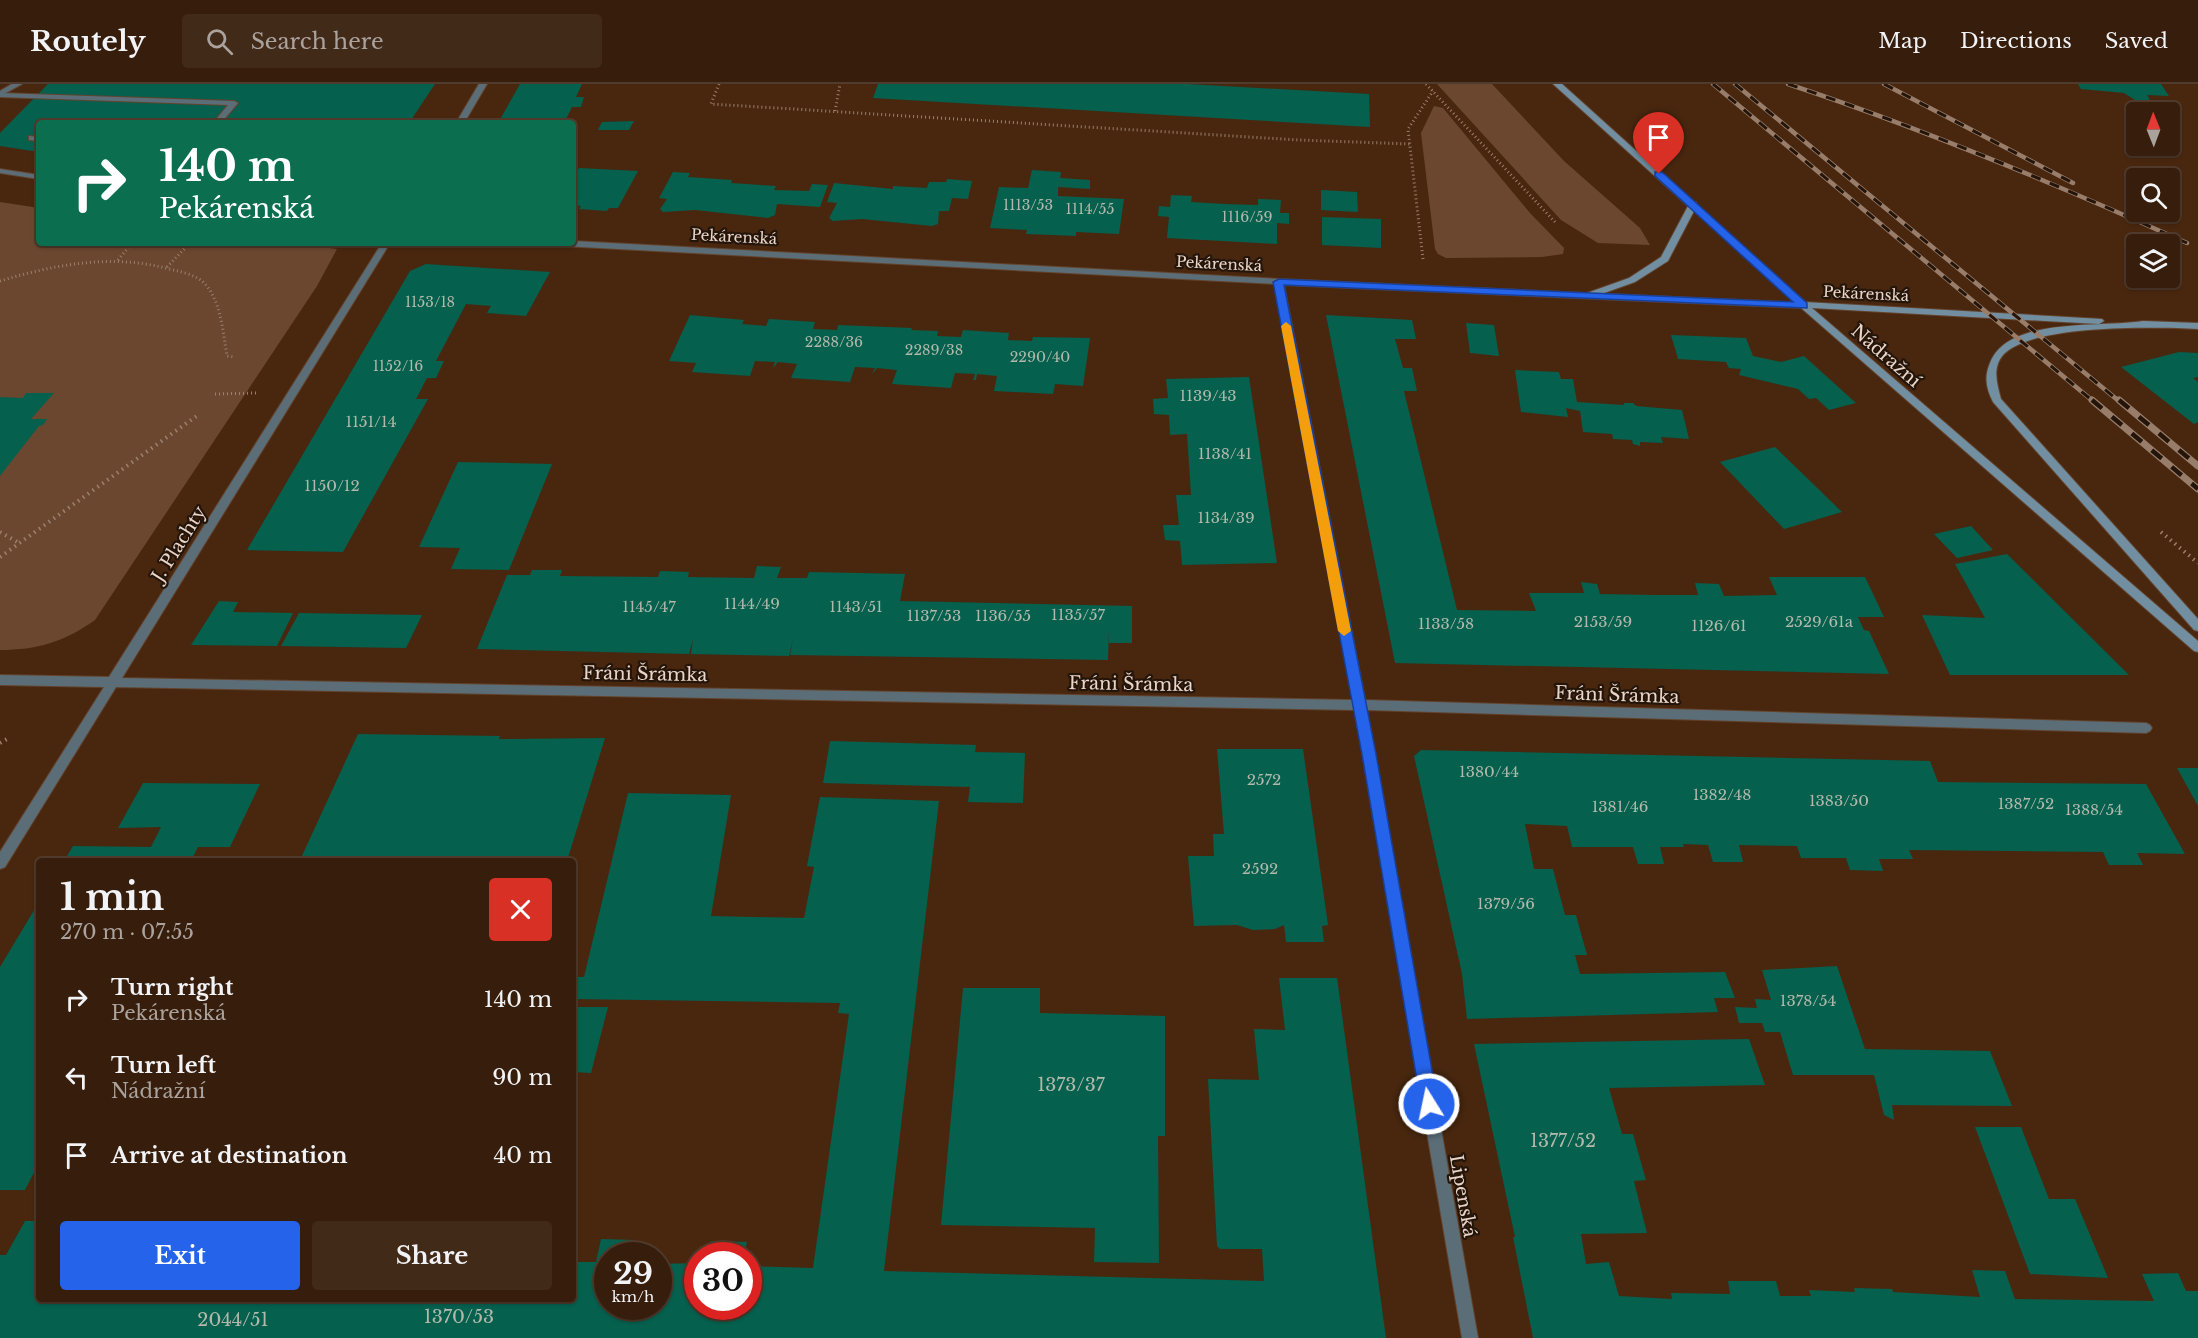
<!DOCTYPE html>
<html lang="en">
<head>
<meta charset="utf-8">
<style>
	:root { --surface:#371d0b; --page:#422a19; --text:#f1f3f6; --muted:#aaa29d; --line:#513b2c; --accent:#2563eb }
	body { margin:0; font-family:"Libre Baskerville",serif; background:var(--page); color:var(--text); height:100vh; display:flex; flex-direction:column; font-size:22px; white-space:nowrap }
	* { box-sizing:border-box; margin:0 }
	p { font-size:20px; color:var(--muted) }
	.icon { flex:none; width:33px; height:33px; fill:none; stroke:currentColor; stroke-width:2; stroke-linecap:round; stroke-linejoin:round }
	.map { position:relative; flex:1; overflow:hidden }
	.side { position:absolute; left:36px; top:774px; width:540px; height:444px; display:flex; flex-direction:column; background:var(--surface); border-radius:6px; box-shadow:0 2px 4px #0004,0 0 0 2px var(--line) }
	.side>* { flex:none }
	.hud { position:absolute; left:36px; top:36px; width:540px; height:126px; border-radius:6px; box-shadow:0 2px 4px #0004,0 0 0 2px var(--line); background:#0b6e4f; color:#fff; overflow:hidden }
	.needle { width:39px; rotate:359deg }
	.tools { position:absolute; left:2126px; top:18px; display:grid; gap:12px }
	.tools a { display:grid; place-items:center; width:54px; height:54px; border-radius:6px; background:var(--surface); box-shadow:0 2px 4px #0004,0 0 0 2px var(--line); font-size:30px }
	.speed { position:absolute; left:594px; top:1158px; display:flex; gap:12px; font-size:30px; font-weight:700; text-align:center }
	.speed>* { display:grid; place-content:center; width:78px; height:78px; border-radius:50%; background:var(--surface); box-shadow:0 2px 4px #0004,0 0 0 2px var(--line); line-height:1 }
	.speed small { font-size:15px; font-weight:400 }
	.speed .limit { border:9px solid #d22; background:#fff; color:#111 }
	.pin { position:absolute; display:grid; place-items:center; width:51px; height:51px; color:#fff; margin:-62px -26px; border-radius:50% 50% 50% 0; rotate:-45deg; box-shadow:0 0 6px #0007 }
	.pin .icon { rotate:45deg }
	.me { position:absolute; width:66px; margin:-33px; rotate:350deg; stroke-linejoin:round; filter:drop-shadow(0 0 4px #0008) }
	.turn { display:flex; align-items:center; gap:21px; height:126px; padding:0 24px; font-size:27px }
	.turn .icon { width:78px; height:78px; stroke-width:2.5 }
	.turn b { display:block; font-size:42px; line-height:51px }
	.round { display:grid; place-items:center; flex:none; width:63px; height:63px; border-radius:6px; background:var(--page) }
	.headline { display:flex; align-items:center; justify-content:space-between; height:102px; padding:0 24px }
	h1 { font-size:36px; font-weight:700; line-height:45px }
	.button { display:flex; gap:12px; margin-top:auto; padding:12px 24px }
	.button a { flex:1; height:69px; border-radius:6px; background:var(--accent); color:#fff; font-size:24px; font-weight:700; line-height:69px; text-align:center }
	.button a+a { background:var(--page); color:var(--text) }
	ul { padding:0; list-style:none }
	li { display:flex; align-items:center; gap:18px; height:78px; padding:0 24px }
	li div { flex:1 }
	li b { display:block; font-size:22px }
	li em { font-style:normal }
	header { display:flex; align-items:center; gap:36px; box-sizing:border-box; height:84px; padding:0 30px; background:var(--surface); border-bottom:2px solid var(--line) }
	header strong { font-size:28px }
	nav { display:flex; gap:33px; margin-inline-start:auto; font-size:21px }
	.search { width:420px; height:54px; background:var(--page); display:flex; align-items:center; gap:15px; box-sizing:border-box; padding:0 21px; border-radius:6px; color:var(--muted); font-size:22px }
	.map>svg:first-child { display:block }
	.green { fill:#6b472f }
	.building { fill:#05604e }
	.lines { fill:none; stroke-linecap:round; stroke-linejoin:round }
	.lane-casing { stroke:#63432d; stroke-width:2 }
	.street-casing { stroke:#63432d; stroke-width:2 }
	.secondary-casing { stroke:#63432d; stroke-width:2 }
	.path-far1 { stroke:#9b7f6c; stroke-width:3; stroke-dasharray:1 3; stroke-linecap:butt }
	.path { stroke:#9b7f6c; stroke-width:4; stroke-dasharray:1.5 4.5; stroke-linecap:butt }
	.lane { fill:#5b6e78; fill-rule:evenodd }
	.street { fill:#5b6e78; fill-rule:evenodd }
	.secondary { fill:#728fa1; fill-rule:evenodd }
	.rail-far1-casing { stroke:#997d6b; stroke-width:4.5 }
	.rail-casing { stroke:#997d6b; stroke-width:7 }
	.rail-far1 { stroke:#24150b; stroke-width:3; stroke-dasharray:10; stroke-linecap:butt }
	.rail { stroke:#24150b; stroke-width:4.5; stroke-dasharray:13; stroke-linecap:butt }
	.route { fill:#2563eb; stroke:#184099; stroke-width:1.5 }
	.slow { fill:#f59e0b }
	.labels { text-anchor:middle; stroke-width:4.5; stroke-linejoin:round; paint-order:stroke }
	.far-number-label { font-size:14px; fill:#b2b8aa }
	.far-street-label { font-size:15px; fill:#ebd5c8; stroke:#24150b }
	.number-label { font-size:15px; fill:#b2b8aa }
	.street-label { font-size:18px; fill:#ebd5c8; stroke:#24150b }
	.near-number-label { font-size:18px; fill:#b2b8aa }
</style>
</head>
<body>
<header>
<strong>Routely</strong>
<div class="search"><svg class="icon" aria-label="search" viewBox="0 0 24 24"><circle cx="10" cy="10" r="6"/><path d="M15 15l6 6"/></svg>Search here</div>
<nav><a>Map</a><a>Directions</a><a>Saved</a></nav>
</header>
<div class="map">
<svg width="2198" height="1254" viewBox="0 0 2198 1254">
	<rect width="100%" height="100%" fill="#49270f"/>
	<path class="green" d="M 1437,0 L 1492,0 L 1564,77 L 1640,144 L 1650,161 L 1598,159 L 1561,136 Z
		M 1434,22 L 1443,24 L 1530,129 L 1564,164 L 1563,170 L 1542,173 L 1446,174 L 1438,170 L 1435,165 L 1421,49 Z
		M 0,118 L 39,124 L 39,159 L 294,159 L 337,165 L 317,202 L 95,536 C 64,558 37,566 0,566 Z"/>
	<path class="building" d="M 48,0 L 435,0 L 409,39 L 39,39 L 39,68 L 0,62 L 0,49 Z
		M 520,0 L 582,0 L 576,13 L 584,13 L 581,23 L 572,23 L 565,37 L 498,39 Z
		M 878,0 L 1188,0 L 1369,10 L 1370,43 L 873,14 Z
		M 2078,0 L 2161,0 L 2169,12 L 2147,11 L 2151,18 L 2135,16 L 2124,9 L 2081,5 Z
		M 634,37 L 629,46 L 598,46 L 602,38 Z
		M 579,84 L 638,87 L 618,124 L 609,124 L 607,127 L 579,125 L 581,122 L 573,121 L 573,95 Z
		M 1032,86 L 1061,88 L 1060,94 L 1090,96 L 1090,105 L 1058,103 L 1058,112 L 1124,115 L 1119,150 L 1076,148 L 1076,152 L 1026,150 L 1027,146 L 990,144 L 999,103 L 1028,104 Z
		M 673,88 L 690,89 L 688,93 L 732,96 L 731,99 L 776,102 L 774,106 L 809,107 L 812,100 L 828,101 L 820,123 L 777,120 L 775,131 L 768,134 L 695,126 L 663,128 L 660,125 L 667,115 L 659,114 Z
		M 947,95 L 972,97 L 968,115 L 952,114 L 949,127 L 939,127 L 938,140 L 932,142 L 862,135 L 833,137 L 829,134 L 837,119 L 827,118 L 834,99 L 893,105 L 893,102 L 927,104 L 929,98 L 946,98 Z
		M 1321,106 L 1357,108 L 1358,128 L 1321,126 Z
		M 1171,111 L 1192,112 L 1191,118 L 1225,120 L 1258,121 L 1258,115 L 1281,116 L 1280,129 L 1289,129 L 1289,140 L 1277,139 L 1277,160 L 1167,154 L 1169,133 L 1158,132 L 1159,122 L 1170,123 Z
		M 1322,133 L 1381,135 L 1381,164 L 1322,161 Z
		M 426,180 L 550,188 L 526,232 L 487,229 L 491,222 L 466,220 L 436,277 L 444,277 L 436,294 L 427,294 L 416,315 L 428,315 L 343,468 L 247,466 L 410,187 Z
		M 690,231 L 744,236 L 742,240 L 766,242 L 769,235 L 815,238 L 813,245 L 837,246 L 838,241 L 912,244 L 911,246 L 938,247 L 937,252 L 961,253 L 963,246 L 1009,249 L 1008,256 L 1032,257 L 1033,253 L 1090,254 L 1083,302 L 1055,300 L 1053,310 L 994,307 L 997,292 L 977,290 L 976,296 L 973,296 L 975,290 L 955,289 L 951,304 L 892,300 L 897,286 L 877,284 L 872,290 L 875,284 L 855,283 L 850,298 L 791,294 L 797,280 L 778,278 L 773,284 L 775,278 L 755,277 L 750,292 L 692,288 L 696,279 L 669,277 Z
		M 1326,231 L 1412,236 L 1416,255 L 1395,255 L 1403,284 L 1412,284 L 1417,307 L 1404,307 L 1457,526 L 1536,527 L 1529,509 L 1584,509 L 1581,498 L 1597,500 L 1600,510 L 1655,511 L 1698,511 L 1695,499 L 1719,500 L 1724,512 L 1777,511 L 1769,493 L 1865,493 L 1884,533 L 1858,533 L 1864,546 L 1869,547 L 1889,590 L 1395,579 Z
		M 1466,239 L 1494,241 L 1499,272 L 1470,269 Z
		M 1671,251 L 1746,254 L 1753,272 L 1781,278 L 1804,272 L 1856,319 L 1829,326 L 1816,314 L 1809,315 L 1798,305 L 1739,291 L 1741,285 L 1729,284 L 1726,278 L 1678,275 Z
		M 2179,268 L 2198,269 L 2198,293 L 2193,294 L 2198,298 L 2198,338 L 2194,340 L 2121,283 Z
		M 1515,286 L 1559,288 L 1561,295 L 1573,295 L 1577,318 L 1624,321 L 1624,319 L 1633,319 L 1636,322 L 1682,326 L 1689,355 L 1661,353 L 1663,359 L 1640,358 L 1640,362 L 1633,360 L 1632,356 L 1613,355 L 1612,350 L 1583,348 L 1580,327 L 1566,324 L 1568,333 L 1521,328 Z
		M 1249,293 L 1277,479 L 1182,481 L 1180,457 L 1165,456 L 1163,441 L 1179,441 L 1176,411 L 1191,411 L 1187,350 L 1170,351 L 1169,331 L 1154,330 L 1153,315 L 1168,314 L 1166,295 Z
		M 26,309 L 54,309 L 31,335 L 47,335 L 43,341 L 39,342 L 0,392 L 0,313 L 23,314 Z
		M 1775,363 L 1807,394 L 1842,428 L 1784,445 L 1720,378 Z
		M 458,378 L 552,380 L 509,486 L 451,485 L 460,464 L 419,463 Z
		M 1971,442 L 1993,466 L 1957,474 L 1934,450 Z
		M 2007,470 L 2129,591 L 1950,591 L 1922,531 L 1985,534 L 1955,480 Z
		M 757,482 L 781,483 L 777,494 L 807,494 L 809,488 L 905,490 L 900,517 L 1132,522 L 1132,559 L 1109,559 L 1109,547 L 1108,576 L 790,571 L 793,555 L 789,572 L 691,570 L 693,555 L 689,570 L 477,565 L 507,491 L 530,491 L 532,486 L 562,486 L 560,492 L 658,493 L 660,487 L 689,488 L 688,493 L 754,494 Z
		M 219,517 L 238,518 L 233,528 L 293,529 L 277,562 L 191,561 Z
		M 299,529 L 422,531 L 406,564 L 281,562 Z
		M 358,650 L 500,652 L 499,655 L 605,654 L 567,777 L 301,774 Z
		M 830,657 L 976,661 L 975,668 L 1025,669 L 1023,719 L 968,718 L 970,703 L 823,699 Z
		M 1217,665 L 1303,665 L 1328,841 L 1322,842 L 1324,858 L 1286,858 L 1284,841 L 1275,845 L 1253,846 L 1237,841 L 1194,842 L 1188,772 L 1214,772 L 1213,750 L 1224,750 Z
		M 1421,666 L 1930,677 L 1938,698 L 2146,700 L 2185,770 L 2137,769 L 2143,781 L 2109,781 L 2103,768 L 1909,766 L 1913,775 L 1879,775 L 1883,787 L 1850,786 L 1846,774 L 1801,774 L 1797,762 L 1739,761 L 1743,778 L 1713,778 L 1708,761 L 1683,760 L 1684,763 L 1660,763 L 1664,780 L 1638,780 L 1633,763 L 1572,763 L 1567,742 L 1525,740 L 1534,785 L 1553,785 L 1565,831 L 1576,831 L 1587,871 L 1575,871 L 1580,890 L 1725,888 L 1735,914 L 1714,914 L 1718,928 L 1467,935 L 1462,890 L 1414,672 Z
		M 2177,684 L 2198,684 L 2198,722 Z
		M 143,699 L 260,700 L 230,763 L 198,763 L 191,777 L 64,777 L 73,762 L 151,763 L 161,743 L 118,744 Z
		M 628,709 L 731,711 L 711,832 L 804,834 L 814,783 L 807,782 L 820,713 L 939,717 L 884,1187 L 1264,1197 L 1262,1165 L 1220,1165 L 1217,1162 L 1208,995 L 1259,996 L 1254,945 L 1285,946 L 1279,894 L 1337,894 L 1386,1254 L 0,1254 L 0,1171 L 6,1171 L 25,1137 L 39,1137 L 39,1215 L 573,1215 L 573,1178 L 596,1178 L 601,1155 L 635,1156 L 631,1172 L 608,1172 L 608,1222 L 658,1222 L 658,1180 L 698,1179 L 698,1222 L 748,1222 L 748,1182 L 813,1184 L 849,930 L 838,929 L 840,919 L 573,915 L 573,893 L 584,893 Z
		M 39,818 L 39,1079 L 25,1106 L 0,1106 L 0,883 Z
		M 1837,882 L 1865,965 L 1990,967 L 2012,1022 L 1892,1021 L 1894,1036 L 1884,1031 L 1874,991 L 1793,991 L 1780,948 L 1765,948 L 1762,939 L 1739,939 L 1735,923 L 1757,924 L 1755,915 L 1771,916 L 1762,886 Z
		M 963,904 L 1040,904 L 1040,929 L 1165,932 L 1165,1052 L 1158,1052 L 1159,1179 L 1094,1178 L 1095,1144 L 941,1141 Z
		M 573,923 L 608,923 L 591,989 L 573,988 Z
		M 1749,955 L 1765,1001 L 1609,1004 L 1622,1050 L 1633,1050 L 1646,1096 L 1634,1097 L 1647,1149 L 1581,1150 L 1586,1180 L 1609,1178 L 1619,1212 L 1672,1215 L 1671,1209 L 1730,1210 L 1728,1197 L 1776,1197 L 1780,1212 L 1811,1212 L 1809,1206 L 1855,1208 L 1854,1204 L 1892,1205 L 1893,1208 L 1980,1213 L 1972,1186 L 2005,1187 L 2015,1215 L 2154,1217 L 2142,1190 L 2178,1189 L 2186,1207 L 2198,1207 L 2198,1254 L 1533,1254 L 1513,1153 L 1515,1153 L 1474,960 Z
		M 1975,1043 L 2021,1043 L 2049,1115 L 2075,1115 L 2108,1194 L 2030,1190 Z
		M 711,1157 L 747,1158 L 744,1172 L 708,1172 Z"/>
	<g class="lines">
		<defs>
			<path id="lane" d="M 0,9 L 234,17 L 238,19 L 221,39 L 213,39 L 228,21 L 0,13 Z
				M 29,52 L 39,53 L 39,57 L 29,56 Z"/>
			<path id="street" d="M 12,0 L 22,0 L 0,12 L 0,7 Z
				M 479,0 L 487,0 L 464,39 L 456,39 Z
				M 0,85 L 39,91 L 39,95 L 0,89 Z
				M 573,157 L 1279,195 L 1806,219 L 1806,223 L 1803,224 L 1284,201 L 1365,616 L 2146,639 L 2150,641 L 2152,644 L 2150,647 L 2146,649 L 1367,626 L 1478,1254 L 1462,1254 L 1355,626 L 116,603 L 5,783 L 0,785 L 0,768 L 104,603 L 0,601 L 0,591 L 109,593 L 382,159 L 390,159 L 122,594 L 1353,616 L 1275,200 L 562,162 L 558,159 L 573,159 Z"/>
			<path id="secondary" d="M 1553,0 L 1562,0 L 1693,118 L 1696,118 L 1697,121 L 1805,218 L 2102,235 L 2104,237 L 2099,240 L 1812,224 L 2198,557 L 2198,568 L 2194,567 L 1800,223 L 1694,127 L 1668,177 L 1635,198 L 1593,213 L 1587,213 L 1587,209 L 1629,194 L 1661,173 L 1688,122 Z
				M 2143,237 L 2198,239 L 2198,245 C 2156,243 2031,240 2003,271 C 1992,284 1997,300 2001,315 L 2198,535 L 2198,547 L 2194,546 L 1993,318 C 1986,304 1984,293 1990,279 C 2008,232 2102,244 2143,237 Z"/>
		</defs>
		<use href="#lane" class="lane-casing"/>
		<use href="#street" class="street-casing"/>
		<use href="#secondary" class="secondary-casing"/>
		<path class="path-far1" d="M 719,0 L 711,20 L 1299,56 L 1410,60
			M 1426,0 L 1555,138
			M 835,27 L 840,0
			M 1423,175 L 1408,45 L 1433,7
			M 118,176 L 132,159
			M 167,183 L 190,159
			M 0,197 C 57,180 114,169 173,186 C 183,188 195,191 203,198 C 221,215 223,249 227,272 L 234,273
			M 215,310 L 256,309"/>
		<path class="path" d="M 0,448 L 19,459
			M 2161,448 L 2198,479
			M 0,473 L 198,331
			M 0,659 L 9,654"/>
		<use href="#lane" class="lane"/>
		<use href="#street" class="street"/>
		<use href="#secondary" class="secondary"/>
		<defs>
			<path id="rail-far1" d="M 1713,0 L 2094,318
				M 1735,0 L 2120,318
				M 1788,0 C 1924,45 2056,100 2187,159
				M 1884,0 L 2073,99"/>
			<path id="rail" d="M 2092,316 L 2198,405
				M 2119,316 L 2198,382"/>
		</defs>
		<use href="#rail-far1" class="rail-far1-casing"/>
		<use href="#rail" class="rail-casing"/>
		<use href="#rail-far1" class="rail-far1"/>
		<use href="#rail" class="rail"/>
	</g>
	<path class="route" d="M 1655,88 L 1662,88 L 1807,219 L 1807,224 L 1284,201 L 1376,670 L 1438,1020 L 1435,1026 L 1429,1029 L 1423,1026 L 1421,1020 L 1362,670 L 1273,198 L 1279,195 L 1793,218 L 1655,92 Z"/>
	<path class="slow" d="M 1286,238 L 1291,242 L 1351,547 L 1344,552 L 1338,547 L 1281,242 Z"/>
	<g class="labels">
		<g class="far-number-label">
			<text x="1028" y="126">1113/53</text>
			<text x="1090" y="130">1114/55</text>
			<text x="1247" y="138">1116/59</text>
			<text x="430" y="223">1153/18</text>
			<text x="834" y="263">2288/36</text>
			<text x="934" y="271">2289/38</text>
			<text x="1040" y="278">2290/40</text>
			<text x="398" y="287">1152/16</text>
		</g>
		<g class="far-street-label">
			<text transform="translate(734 153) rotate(3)" y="5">Pekárenská</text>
			<text transform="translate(1219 180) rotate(3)" y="5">Pekárenská</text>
			<text transform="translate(1866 210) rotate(3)" y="5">Pekárenská</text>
		</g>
		<g class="number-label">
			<text x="1208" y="317">1139/43</text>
			<text x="371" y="343">1151/14</text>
			<text x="1225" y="375">1138/41</text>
			<text x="332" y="407">1150/12</text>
			<text x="1226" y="439">1134/39</text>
			<text x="752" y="525">1144/49</text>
			<text x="649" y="528">1145/47</text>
			<text x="856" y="528">1143/51</text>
			<text x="1078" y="536">1135/57</text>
			<text x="934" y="537">1137/53</text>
			<text x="1003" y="537">1136/55</text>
			<text x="1603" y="543">2153/59</text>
			<text x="1819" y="543">2529/61a</text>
			<text x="1446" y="545">1133/58</text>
			<text x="1719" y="547">1126/61</text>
			<text x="1489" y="693">1380/44</text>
			<text x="1264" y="701">2572</text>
			<text x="1722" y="716">1382/48</text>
			<text x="1839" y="722">1383/50</text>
			<text x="2026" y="725">1387/52</text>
			<text x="1620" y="728">1381/46</text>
			<text x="2094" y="731">1388/54</text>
			<text x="1260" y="790">2592</text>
			<text x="1506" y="825">1379/56</text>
			<text x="1808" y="922">1378/54</text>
		</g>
		<g class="street-label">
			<text transform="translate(1886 272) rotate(41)" y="6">Nádražní</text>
			<text transform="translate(179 460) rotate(-58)" y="6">J. Plachty</text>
			<text transform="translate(645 590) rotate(1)" y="6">Fráni Šrámka</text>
			<text transform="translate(1131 600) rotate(1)" y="6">Fráni Šrámka</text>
			<text transform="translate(1617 611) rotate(2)" y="6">Fráni Šrámka</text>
			<text transform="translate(1463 1112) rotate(80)" y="6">Lipenská</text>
		</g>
		<g class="near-number-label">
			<text x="1071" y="1007">1373/37</text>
			<text x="1563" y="1063">1377/52</text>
			<text x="459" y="1239">1370/53</text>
			<text x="233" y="1242">2044/51</text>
		</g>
	</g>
</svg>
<div class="tools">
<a><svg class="needle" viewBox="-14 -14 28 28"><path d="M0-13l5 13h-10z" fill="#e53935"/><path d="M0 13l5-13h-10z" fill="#aaa29d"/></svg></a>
<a><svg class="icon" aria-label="search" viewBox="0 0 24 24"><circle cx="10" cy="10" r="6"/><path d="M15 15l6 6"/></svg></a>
<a><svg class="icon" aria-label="layers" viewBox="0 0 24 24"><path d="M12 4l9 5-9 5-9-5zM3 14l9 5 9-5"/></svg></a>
</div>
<div class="speed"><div>29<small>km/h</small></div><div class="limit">30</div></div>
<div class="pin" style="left:1659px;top:90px;background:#d93025"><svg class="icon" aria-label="arrive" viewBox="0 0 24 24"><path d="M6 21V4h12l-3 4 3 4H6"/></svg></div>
<svg class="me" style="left:1429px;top:1020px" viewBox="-20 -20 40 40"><circle r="17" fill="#2563eb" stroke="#fff" stroke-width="3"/><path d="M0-11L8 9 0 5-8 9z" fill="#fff"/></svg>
<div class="hud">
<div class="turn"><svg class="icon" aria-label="right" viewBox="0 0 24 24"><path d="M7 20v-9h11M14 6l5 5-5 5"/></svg><div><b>140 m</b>Pekárenská</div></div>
</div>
<section class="side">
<div class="headline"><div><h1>1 min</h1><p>270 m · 07:55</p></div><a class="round" style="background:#d93025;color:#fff"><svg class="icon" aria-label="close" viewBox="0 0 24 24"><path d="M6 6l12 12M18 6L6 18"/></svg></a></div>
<ul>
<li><svg class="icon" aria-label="right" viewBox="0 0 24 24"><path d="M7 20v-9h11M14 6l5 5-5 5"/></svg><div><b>Turn right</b><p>Pekárenská</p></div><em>140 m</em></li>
<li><svg class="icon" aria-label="left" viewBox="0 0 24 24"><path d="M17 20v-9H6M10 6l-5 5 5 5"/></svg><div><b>Turn left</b><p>Nádražní</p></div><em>90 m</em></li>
<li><svg class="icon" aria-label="arrive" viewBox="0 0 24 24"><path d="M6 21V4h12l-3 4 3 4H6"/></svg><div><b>Arrive at destination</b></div><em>40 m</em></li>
</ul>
<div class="button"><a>Exit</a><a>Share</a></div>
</section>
</div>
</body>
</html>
